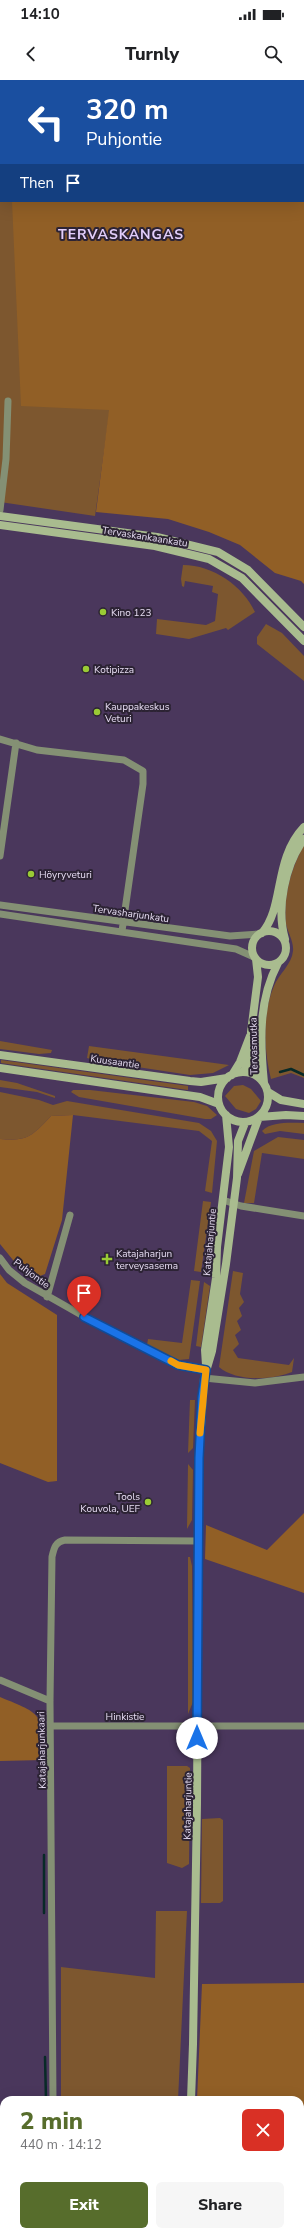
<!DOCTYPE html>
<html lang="en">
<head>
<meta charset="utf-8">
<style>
	:root { --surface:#fff; --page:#f6f6f6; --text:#202124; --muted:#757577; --accent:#576d2c }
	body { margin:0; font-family:"Nunito Sans",sans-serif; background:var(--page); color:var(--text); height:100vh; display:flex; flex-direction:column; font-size:15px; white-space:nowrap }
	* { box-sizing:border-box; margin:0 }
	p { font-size:13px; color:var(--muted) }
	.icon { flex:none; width:22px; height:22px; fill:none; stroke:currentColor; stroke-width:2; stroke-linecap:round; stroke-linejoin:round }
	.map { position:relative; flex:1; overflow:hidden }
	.sheet { position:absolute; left:0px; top:2016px; width:304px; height:140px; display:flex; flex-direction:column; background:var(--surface); border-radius:12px 12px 0 0; box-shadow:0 4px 16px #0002 }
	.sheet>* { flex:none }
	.top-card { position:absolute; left:0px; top:0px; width:304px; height:122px; box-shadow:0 4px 16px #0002; background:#1a4fa0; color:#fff; overflow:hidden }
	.pin { position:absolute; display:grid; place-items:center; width:34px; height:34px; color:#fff; margin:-41px -17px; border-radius:50% 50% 50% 0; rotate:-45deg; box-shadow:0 0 4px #0007 }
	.pin .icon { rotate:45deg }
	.me { position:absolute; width:44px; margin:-22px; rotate:0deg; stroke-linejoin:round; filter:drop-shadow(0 0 3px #0008) }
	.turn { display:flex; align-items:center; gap:14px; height:84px; padding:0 20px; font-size:18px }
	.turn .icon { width:52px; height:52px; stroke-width:2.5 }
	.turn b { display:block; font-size:28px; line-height:34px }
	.then { display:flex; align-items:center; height:38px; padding:0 20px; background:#0003; gap:8px; font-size:15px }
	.round { display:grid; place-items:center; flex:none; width:42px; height:42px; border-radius:6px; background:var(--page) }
	.summary { display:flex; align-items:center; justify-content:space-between; height:68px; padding:0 20px }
	h1 { font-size:24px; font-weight:800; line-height:30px; color:var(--accent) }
	.primary-button { display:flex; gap:8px; margin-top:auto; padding:8px 20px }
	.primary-button a { flex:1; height:46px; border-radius:6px; background:var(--accent); color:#fff; font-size:16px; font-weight:800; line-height:46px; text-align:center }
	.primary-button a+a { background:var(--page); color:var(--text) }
	.status { display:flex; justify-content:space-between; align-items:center; height:28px; padding:0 20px; background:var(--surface); direction:ltr }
	.status svg { height:11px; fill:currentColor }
	header { display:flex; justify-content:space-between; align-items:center; height:52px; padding:0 20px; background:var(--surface); font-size:18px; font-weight:800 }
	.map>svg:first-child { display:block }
	.green { fill:#7d572f }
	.forest { fill:#915f26 }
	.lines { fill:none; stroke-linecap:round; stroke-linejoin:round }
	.stream { stroke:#082a27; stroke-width:2.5 }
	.street { stroke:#849074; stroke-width:7 }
	.secondary { stroke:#a9bc8f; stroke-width:8 }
	.route-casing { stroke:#114b97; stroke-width:10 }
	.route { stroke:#1a73e8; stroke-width:7 }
	.slow { stroke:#f59e0b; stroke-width:7 }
	.poi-dot { fill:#9acb35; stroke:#2c2334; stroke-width:1.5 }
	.labels { text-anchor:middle; stroke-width:4; stroke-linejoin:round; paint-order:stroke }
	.street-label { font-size:10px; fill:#e6dcf2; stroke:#2c2334 }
	.poi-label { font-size:10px; fill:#e6dcf2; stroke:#2c2334; text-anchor:start }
	.district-label { font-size:14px; font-weight:bold; letter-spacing:1px; fill:#e3cefb; stroke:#2c2334 }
</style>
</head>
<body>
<div class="status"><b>14:10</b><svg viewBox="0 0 49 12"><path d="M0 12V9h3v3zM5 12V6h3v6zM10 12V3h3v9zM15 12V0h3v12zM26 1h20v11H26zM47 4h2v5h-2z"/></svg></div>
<header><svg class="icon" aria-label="back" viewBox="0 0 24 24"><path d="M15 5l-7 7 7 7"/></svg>Turnly<svg class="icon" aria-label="search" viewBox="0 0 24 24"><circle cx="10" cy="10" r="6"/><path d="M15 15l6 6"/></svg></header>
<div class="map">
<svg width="304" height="2156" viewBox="0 0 304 2156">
	<rect width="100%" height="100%" fill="#4a375c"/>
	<path class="green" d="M 0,42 L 1,121 L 12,121 L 110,328 L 95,436 L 0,422 Z
		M 183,485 C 213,485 243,506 255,532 L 228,550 L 226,548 L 189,559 L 156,554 L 157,539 L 206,545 L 215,541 L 218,514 L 212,512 L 213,506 L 185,501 L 184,507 L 182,506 L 181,499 Z
		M 266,544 L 282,553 L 304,576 L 304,601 L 257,564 L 257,557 Z
		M 304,765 L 304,998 L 291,993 L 271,999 C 264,971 262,933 274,906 C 279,894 292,884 293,871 C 294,862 288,853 286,844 C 283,818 291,788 304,765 Z
		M 0,961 L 52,970 L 51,973 L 39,974 L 0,969 Z
		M 89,966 L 229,985 L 213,993 L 190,995 L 98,981 L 87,978 Z
		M 1,980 L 188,1006 L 188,1010 L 1,983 Z
		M 0,1000 L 17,1003 L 55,1016 L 55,1018 L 37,1012 L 0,1007 Z
		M 243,1005 L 251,1009 L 261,1021 L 256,1029 L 249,1033 L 236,1029 L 225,1016 L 234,1006 Z
		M 73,1010 L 90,1010 L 194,1022 L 207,1026 L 217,1035 L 211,1039 L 205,1039 L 79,1017 L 71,1012 Z
		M 0,1012 L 39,1020 L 53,1025 L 67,1021 L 199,1043 L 211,1051 L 217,1061 L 212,1113 L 205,1111 L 212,1061 L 199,1051 L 73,1035 L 51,1036 C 33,1055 28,1062 0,1059 Z
		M 304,1043 L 304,1054 L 280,1051 L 265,1054 L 262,1051 C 272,1041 291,1043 304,1043 Z
		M 278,1057 L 304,1060 L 304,1079 L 262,1073 L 254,1123 L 244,1123 L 254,1071 Z
		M 203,1121 L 211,1122 L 201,1192 L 194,1191 Z
		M 233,1191 L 243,1193 L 240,1214 L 244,1222 L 239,1228 L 242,1236 L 237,1241 L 241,1250 L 235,1255 L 239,1264 L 233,1270 L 238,1278 L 289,1285 L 294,1278 L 292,1292 C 273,1300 236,1302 219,1287 Z
		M 191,1200 L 200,1201 L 189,1279 L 179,1280 L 147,1265 L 148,1259 L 182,1263 Z
		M 204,1202 L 210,1206 L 201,1267 L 196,1266 Z
		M 190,1320 L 195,1320 L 193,1368 L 188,1373 Z
		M 188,1384 L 193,1390 L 192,1440 L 187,1449 Z
		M 188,1477 L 190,1477 L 192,1486 L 193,1622 L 188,1634 Z
		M 167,1686 L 187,1686 L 190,1688 L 189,1784 L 182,1788 L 167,1783 Z
		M 220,1738 L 223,1740 L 223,1821 L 220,1823 L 201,1823 L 202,1739 Z
		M 156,1831 L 187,1831 L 178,2020 L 61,2020 L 61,1887 L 155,1898 Z"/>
	<path class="forest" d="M 0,0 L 304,0 L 304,504 L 301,501 L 275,493 L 240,465 L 209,452 L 168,439 L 96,432 L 109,330 L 21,326 L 12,121 L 303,121 L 303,1 L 1,1 L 0,43 Z
		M 73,1035 L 62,1140 L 45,1194 L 35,1198 L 17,1185 L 0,1164 L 0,1059 C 28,1062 33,1055 51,1036 Z
		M 0,1194 L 7,1203 L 57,1235 L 57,1401 L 48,1402 L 0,1383 Z
		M 304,1433 L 304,1513 L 205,1479 L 206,1445 L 267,1470 Z
		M 0,1617 C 44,1635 42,1633 43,1680 L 0,1681 Z
		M 304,1903 L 304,2051 L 300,2057 L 300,2020 L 197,2020 L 202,1904 Z"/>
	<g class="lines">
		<path class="stream" d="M 280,992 L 291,989 L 304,995
			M 44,1833 L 44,1775
			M 45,1977 L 46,2020"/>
		<path class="street" d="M 0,430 L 6,379 L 8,321
			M 0,659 L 37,670 L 124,680 L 143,691 L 143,704 L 122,851
			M 0,776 L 16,663
			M 0,825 L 230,856 L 259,854
			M 0,834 L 236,869 L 254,877
			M 223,1120 L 241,1126 L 304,1136
			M 0,1178 L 9,1190 L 25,1203 L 92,1241 L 178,1285 L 206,1290
			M 47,1217 L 70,1135
			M 204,1298 L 255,1303 L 304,1297
			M 0,1600 L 50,1621
			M 52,1646 L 304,1646
			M 53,2020 L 50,1621 L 52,1477 C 54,1468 55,1462 65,1460 L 198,1461
			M 300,2066 L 304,2062
			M 175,2156 L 176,2152"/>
		<path class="secondary" d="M 0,436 L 157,457 L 218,472 L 248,490 L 304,547
			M 0,445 L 155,466 L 209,479 L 242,498 L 304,561
			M252 868a17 17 0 1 1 34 0a17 17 0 1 1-34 0Z
			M 262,853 C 285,826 273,780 304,747
			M 285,859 C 276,828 285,785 304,759
			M 0,975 L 190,1001 L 201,1002 L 227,998
			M 0,988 L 200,1017 L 219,1024
			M218 1017a25 25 0 1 1 50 0a25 25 0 1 1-50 0Z
			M 244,992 L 252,968 L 251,952 L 258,897 L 256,879
			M 232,995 L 240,982 L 250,956
			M 264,1003 C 260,962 258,921 278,883
			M 268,1012 L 281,1020 L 304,1024
			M 259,1037 L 286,1035 L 304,1036
			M 238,1094 L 259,1037
			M 206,1285 L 205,1270 L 216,1198 L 217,1167 L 229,1067 L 226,1035
			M 191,2020 L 193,1964 L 197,1724 L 199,1378 L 204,1298 L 212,1271 L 226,1184 L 237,1098 L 238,1061 L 245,1043"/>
	</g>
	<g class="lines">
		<defs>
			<path id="route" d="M 84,1237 L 178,1285 L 206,1290 L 202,1317 L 199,1378 L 197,1658"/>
		</defs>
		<use href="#route" class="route-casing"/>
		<use href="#route" class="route"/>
		<path class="slow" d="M 171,1281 L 178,1285 L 206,1290 L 200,1353"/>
	</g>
	<g class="poi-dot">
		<circle cx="103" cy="532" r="4"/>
		<circle cx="86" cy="589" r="4"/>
		<circle cx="97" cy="632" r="4"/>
		<circle cx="31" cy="794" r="4"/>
		<path d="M105 1173h4v4h4v4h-4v4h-4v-4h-4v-4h4z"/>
		<circle cx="148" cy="1422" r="4"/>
	</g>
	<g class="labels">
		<g class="street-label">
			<text transform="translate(145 456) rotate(9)" y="4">Tervaskankaankatu</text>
			<text transform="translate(131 833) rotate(8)" y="4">Tervasharjunkatu</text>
			<text transform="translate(253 966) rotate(-91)" y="4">Tervasmutka</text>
			<text transform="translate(115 981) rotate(8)" y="4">Kuusaantie</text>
			<text transform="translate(209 1162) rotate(-85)" y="4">Katajaharjuntie</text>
			<text transform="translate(32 1193) rotate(37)" y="4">Puhjontie</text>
			<text x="125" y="1640">Hinkistie</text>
			<text transform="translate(41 1670) rotate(-91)" y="4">Katajaharjunkaari</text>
			<text transform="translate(187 1726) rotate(-89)" y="4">Katajaharjuntie</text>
		</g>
		<g class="poi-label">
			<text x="111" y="536">Kino 123</text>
			<text x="94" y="593">Kotipizza</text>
			<text x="105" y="630">Kauppakeskus<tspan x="105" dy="12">Veturi</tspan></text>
			<text x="39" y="798">Höyryveturi</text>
			<text x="116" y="1177">Katajaharjun<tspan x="116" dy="12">terveysasema</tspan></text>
			<text x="140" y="1420" text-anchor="end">Tools<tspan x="140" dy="12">Kouvola, UEF</tspan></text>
		</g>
		<g class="district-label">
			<text x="121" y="159">TERVASKANGAS</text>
		</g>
	</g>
</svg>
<div class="pin" style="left:84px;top:1237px;background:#d93025"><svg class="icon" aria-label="arrive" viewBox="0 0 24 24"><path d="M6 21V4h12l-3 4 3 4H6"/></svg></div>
<svg class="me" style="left:197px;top:1658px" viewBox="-20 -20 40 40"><circle r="19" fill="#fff"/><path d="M0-13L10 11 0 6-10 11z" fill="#1a73e8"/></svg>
<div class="top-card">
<div class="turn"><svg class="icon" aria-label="left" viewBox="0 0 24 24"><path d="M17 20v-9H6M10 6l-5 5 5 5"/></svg><div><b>320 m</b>Puhjontie</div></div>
<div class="then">Then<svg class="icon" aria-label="arrive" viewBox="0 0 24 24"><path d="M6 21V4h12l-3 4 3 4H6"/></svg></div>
</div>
<section class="sheet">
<div class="summary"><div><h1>2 min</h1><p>440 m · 14:12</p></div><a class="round" style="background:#d93025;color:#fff"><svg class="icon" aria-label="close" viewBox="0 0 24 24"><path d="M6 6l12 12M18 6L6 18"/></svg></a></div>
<div class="primary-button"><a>Exit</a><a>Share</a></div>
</section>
</div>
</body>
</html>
